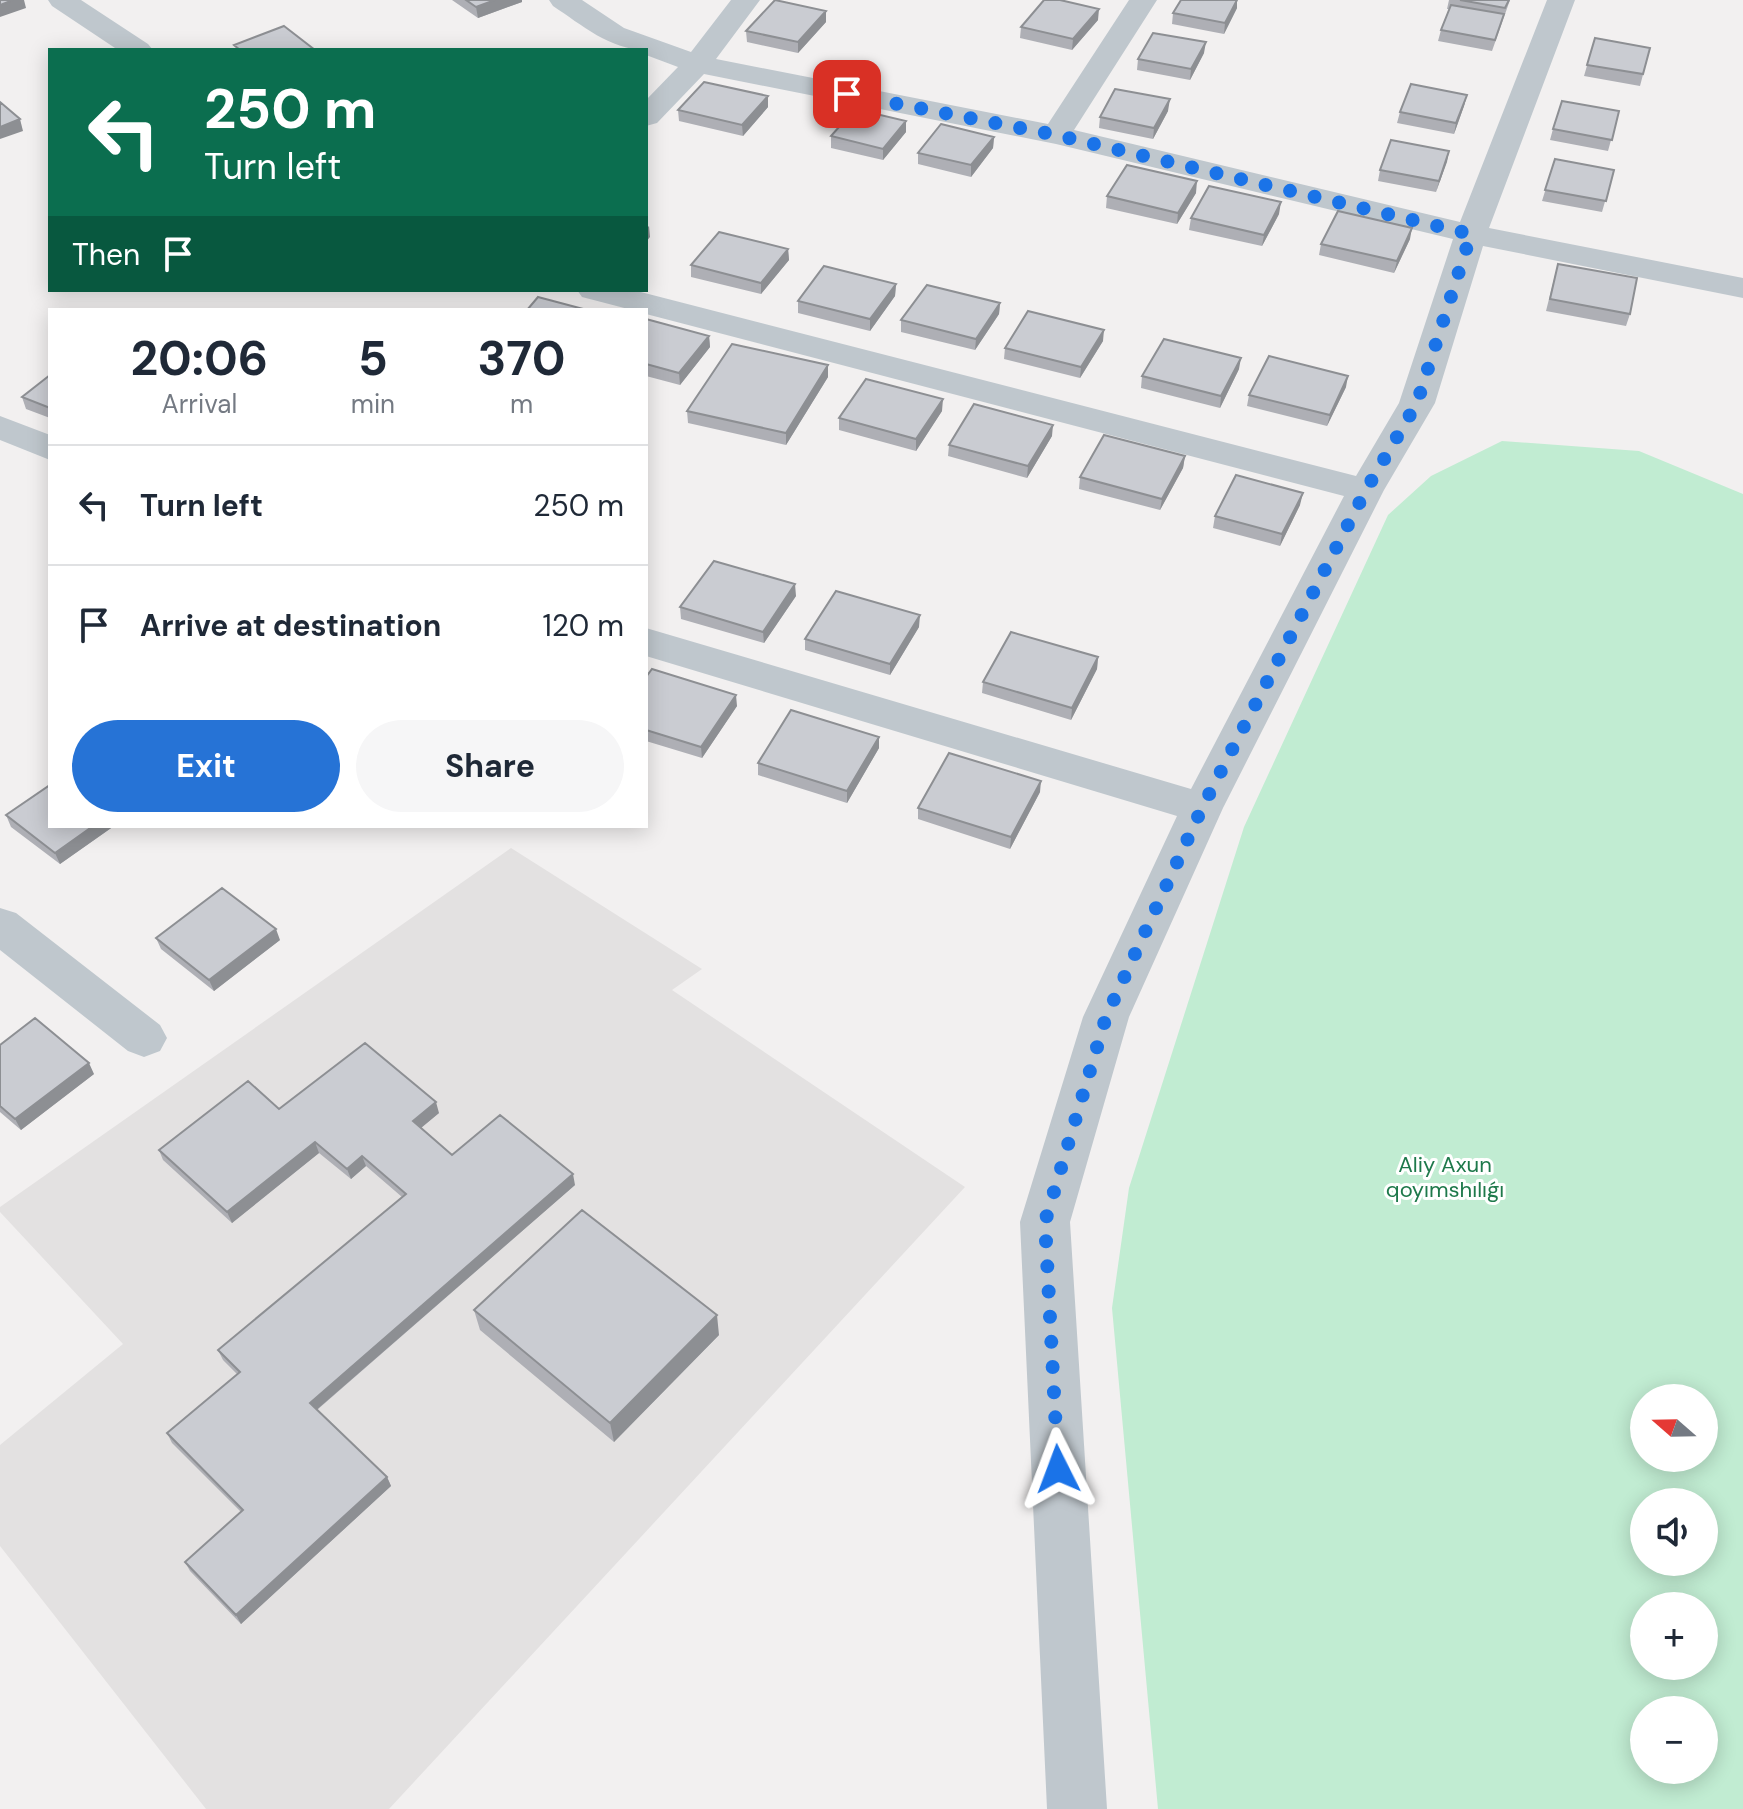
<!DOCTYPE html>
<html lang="en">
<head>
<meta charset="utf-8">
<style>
	:root { --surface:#fff; --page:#f6f6f7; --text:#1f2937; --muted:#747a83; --line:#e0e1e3; --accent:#2673d6 }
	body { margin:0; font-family:"DM Sans",sans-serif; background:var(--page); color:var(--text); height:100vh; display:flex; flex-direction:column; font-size:30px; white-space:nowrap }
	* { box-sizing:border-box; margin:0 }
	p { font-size:26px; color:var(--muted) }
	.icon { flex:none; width:44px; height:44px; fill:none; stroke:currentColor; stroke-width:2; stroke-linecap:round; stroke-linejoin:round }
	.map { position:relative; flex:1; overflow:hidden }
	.panel { position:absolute; left:48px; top:308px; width:600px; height:520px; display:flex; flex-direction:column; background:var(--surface); border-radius:0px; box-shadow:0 4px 20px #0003 }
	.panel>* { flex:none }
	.guide { position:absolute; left:48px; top:48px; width:600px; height:244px; border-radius:0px; box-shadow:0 4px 20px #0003; background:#0b6e4f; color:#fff; overflow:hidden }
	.needle { width:52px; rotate:290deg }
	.tools { position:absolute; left:1630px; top:1384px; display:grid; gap:16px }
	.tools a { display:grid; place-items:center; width:88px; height:88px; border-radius:50%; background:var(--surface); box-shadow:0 4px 20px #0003; font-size:40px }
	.pin { position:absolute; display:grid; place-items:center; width:68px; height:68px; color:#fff; margin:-34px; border-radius:16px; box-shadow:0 4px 12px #0006 }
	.me { position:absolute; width:88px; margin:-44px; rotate:357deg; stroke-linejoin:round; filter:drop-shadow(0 0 6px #0008) }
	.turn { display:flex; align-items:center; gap:28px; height:168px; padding:0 24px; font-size:36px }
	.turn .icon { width:104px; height:104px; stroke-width:2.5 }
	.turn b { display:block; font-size:56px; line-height:68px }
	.then { display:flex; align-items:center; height:76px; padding:0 24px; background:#0003; gap:16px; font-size:30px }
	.eta { display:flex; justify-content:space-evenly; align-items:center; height:136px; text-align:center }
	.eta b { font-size:48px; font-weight:700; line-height:56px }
	.primary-button { display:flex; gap:16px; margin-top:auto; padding:16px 24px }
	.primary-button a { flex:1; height:92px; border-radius:48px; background:var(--accent); color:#fff; font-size:32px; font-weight:700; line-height:92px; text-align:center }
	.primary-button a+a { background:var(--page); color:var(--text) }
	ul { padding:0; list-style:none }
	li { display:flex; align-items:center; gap:24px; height:120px; padding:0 24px; border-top:2px solid var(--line) }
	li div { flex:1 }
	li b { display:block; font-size:30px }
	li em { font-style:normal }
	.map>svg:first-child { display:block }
	.education { fill:#e3e1e1 }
	.green { fill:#c1ecd2; fill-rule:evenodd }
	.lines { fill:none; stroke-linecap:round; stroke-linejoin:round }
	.street { fill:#bfc7cd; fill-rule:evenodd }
	.wall { fill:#aeafb5 }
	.shaded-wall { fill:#8d8f93 }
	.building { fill:#caccd2; stroke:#8d8f93; stroke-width:2 }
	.route { stroke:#1a73e8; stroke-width:14; stroke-dasharray:0 25.2 }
	.labels { text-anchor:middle; stroke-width:6; stroke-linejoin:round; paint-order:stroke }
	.park-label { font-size:22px; fill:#1e794b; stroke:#fff }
</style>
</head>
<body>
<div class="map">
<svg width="1743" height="1809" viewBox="0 0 1743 1809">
	<rect width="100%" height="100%" fill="#f2f0f0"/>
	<path class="education" d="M 511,848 L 702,969 L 672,990 L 965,1187 L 389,1809 L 206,1809 L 0,1546 L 0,1445 L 123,1344 L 0,1212 L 0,1207 Z"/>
	<path class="green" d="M 1502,441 L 1639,451 L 1743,494 L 1743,1809 L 1158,1809 L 1112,1308 L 1129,1188 L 1244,827 L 1388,515 L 1431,476 ZM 1644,1398 L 1704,1398 L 1704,1458 L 1644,1458 ZM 1644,1502 L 1704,1502 L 1704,1562 L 1644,1562 ZM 1644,1606 L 1704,1606 L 1704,1666 L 1644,1666 ZM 1644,1710 L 1704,1710 L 1704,1770 L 1644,1770 Z"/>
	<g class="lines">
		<path class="street" d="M 48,0 L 81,0 L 148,44 L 153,50 L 118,50 L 52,6 Z
			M 549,0 L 582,0 L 624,28 L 691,52 L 731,0 L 760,0 L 716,59 L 1048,124 L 1129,0 L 1157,0 L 1074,130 L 1460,222 L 1547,0 L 1575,0 L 1489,228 L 1743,278 L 1743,298 L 1483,246 L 1435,403 L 1384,490 L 1223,808 L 1129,1017 L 1070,1222 L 1107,1809 L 1047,1809 L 1020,1222 L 1083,1017 L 1177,816 L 646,656 L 646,628 L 1191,789 L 1344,496 L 646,314 L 646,310 L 632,310 L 582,297 L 577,290 L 633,290 L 1356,476 L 1399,403 L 1453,239 L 1056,144 L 704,74 L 657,123 L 646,126 L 646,100 L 678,67 L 646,55 L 646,50 C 610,50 582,25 553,6 Z
			M 0,416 L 50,435 L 50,460 L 0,440 Z
			M 0,908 L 16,913 L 160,1025 L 167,1038 L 160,1051 L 144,1057 L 128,1051 L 0,950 Z"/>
	</g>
	<path class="wall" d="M 452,0 L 522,0 L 522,2 L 478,18 Z
		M 1449,0 L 1510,0 L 1492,51 L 1438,41 L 1441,30 L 1449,9 L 1447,9 Z
		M 1237,8 L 1224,34 L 1172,24 L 1173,13 Z
		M 1098,20 L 1072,50 L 1020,38 L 1021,27 Z
		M 826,22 L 798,53 L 747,42 L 746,31 Z
		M 1595,38 L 1650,48 L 1640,86 L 1584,76 Z
		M 1204,53 L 1190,80 L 1137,70 L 1138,59 Z
		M 1467,95 L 1464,106 L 1454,134 L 1397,123 L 1400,112 Z
		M 768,96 L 768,107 L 743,136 L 679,121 L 678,110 Z
		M 1168,111 L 1153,139 L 1099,128 L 1100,117 Z
		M 1619,111 L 1608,151 L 1550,140 L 1553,129 Z
		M 906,121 L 906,132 L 883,160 L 831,148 L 831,136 Z
		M 994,137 L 993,148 L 971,177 L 918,164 L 918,153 Z
		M 1449,151 L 1436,192 L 1378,181 L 1380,170 Z
		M 1555,159 L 1614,170 L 1602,212 L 1542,201 Z
		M 1196,193 L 1177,224 L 1106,208 L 1107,196 Z
		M 1279,214 L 1262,246 L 1189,230 L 1191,218 Z
		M 1410,239 L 1394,273 L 1319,255 L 1321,244 Z
		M 788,249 L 789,260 L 761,294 L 691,277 L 691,265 Z
		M 1555,275 L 1630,314 L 1626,326 L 1546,311 Z
		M 896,284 L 895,296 L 870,331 L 798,313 L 798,301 Z
		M 1000,303 L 999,314 L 975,350 L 901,332 L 901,320 Z
		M 646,319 L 709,336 L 710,347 L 680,385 L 646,376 Z
		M 1103,341 L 1080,378 L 1004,359 L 1005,348 Z
		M 828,365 L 828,377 L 786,445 L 688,423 L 687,411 Z
		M 1239,369 L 1220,408 L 1141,388 L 1142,376 Z
		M 50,375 L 50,418 L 26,409 L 22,397 Z
		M 1346,387 L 1327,426 L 1247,406 L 1249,395 Z
		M 942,411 L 916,451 L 839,430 L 839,418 Z
		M 1052,436 L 1027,478 L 948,456 L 949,445 Z
		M 1185,456 L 1183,468 L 1160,510 L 1079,489 L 1080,477 Z
		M 1300,505 L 1280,546 L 1213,528 L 1215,516 Z
		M 796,596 L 764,643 L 681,619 L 680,607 Z
		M 919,627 L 890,675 L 805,650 L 805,639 Z
		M 1098,657 L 1097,669 L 1071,720 L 982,693 L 983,682 Z
		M 646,677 L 737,706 L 702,758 L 646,741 Z
		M 879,737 L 879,748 L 847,803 L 758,775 L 758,763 Z
		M 1040,792 L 1010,849 L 918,819 L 918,808 Z
		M 6,815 L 50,826 L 114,826 L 60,864 L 11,827 Z
		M 156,938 L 280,940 L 214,991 L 161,949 Z
		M 0,1045 L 94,1074 L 21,1130 L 0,1112 Z
		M 279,1109 L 439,1113 L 421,1128 L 452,1155 L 575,1185 L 317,1410 L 387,1477 L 391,1486 L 241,1624 L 190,1571 L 185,1562 L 241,1512 L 172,1443 L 167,1433 L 237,1374 L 223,1360 L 218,1350 L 402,1197 L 366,1166 L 351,1179 L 319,1153 L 232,1223 L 163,1160 L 159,1150 Z
		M 474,1310 L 719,1335 L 614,1442 L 480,1330 Z"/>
	<path class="shaded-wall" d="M 13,0 L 24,0 L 26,8 L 0,17 L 0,5 Z
		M 495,0 L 522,0 L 522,2 L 478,18 L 476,7 Z
		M 1237,0 L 1237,8 L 1224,34 L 1225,23 Z
		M 1099,9 L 1098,20 L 1072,50 L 1073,39 Z
		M 826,11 L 826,22 L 798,53 L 798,42 Z
		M 1206,42 L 1204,53 L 1190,80 L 1191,69 Z
		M 1467,95 L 1464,106 L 1454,134 L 1456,123 Z
		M 768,96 L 768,107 L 743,136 L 742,125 Z
		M 1170,99 L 1168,111 L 1153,139 L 1154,128 Z
		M 20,119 L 23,131 L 0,139 L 0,127 Z
		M 906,121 L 906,132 L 883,160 L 883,149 Z
		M 994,137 L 993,148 L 971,177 L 971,165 Z
		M 1449,151 L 1447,162 L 1436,192 L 1439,181 Z
		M 1197,181 L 1196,193 L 1177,224 L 1178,213 Z
		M 1281,202 L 1279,214 L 1262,246 L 1264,235 Z
		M 649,226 L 650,237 L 646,242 L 646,229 Z
		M 1412,228 L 1410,239 L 1394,273 L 1397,261 Z
		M 788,249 L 789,260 L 761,294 L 761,283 Z
		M 896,284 L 895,296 L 870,331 L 870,319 Z
		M 1000,303 L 999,314 L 975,350 L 976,339 Z
		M 1104,330 L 1103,341 L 1080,378 L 1081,367 Z
		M 709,336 L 710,347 L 680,385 L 679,373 Z
		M 1241,358 L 1239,369 L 1220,408 L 1221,396 Z
		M 828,365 L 828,377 L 786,445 L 786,433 Z
		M 1348,376 L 1346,387 L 1327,426 L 1330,415 Z
		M 943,399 L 942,411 L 916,451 L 916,439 Z
		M 1053,425 L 1052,436 L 1027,478 L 1028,466 Z
		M 1185,456 L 1183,468 L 1160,510 L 1162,499 Z
		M 1303,493 L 1300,505 L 1280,546 L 1282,534 Z
		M 795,584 L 796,596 L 764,643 L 763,632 Z
		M 920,615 L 919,627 L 890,675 L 890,664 Z
		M 1098,657 L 1097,669 L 1071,720 L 1072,708 Z
		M 736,695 L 737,706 L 702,758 L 701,747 Z
		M 879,737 L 879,748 L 847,803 L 847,791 Z
		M 1041,781 L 1040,792 L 1010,849 L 1011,837 Z
		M 93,826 L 114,826 L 60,864 L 55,853 Z
		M 276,929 L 280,940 L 214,991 L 209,980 Z
		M 89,1063 L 94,1074 L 21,1130 L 15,1119 Z
		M 436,1102 L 439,1113 L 416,1132 L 413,1121 Z
		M 315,1142 L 319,1153 L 232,1223 L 227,1212 Z
		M 362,1156 L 366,1166 L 351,1179 L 347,1169 Z
		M 573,1174 L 575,1185 L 314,1412 L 310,1403 Z
		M 717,1315 L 719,1335 L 614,1442 L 610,1423 Z
		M 387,1477 L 391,1486 L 241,1624 L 236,1615 Z"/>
	<path class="building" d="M 0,0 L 13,0 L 0,5 Z
		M 466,0 L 495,0 L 476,7 Z
		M 775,0 L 826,11 L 798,42 L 746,31 Z
		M 1044,0 L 1060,0 L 1099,9 L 1073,39 L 1021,27 Z
		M 1181,0 L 1237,0 L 1225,23 L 1173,13 Z
		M 1460,0 L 1509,0 L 1505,8 Z
		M 1451,5 L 1504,14 L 1495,40 L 1441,30 Z
		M 284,26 L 315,50 L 240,50 L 234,45 Z
		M 1153,33 L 1206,42 L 1191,69 L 1138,59 Z
		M 1595,38 L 1650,48 L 1643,74 L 1587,65 Z
		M 704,82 L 768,96 L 742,125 L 678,110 Z
		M 1411,84 L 1467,95 L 1456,123 L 1400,112 Z
		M 1115,89 L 1170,99 L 1154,128 L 1100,117 Z
		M 1562,101 L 1619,111 L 1612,140 L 1553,129 Z
		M 0,102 L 20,119 L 0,127 Z
		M 855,109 L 906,121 L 883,149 L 831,136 Z
		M 941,124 L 994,137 L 971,165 L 918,153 Z
		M 1391,140 L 1449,151 L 1439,181 L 1380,170 Z
		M 1555,159 L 1614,170 L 1606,201 L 1545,190 Z
		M 1127,165 L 1197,181 L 1178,213 L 1107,196 Z
		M 1209,186 L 1281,202 L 1264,235 L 1191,218 Z
		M 1338,211 L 1412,228 L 1397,261 L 1321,244 Z
		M 719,232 L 788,249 L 761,283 L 691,265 Z
		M 1558,264 L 1637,278 L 1630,314 L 1550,299 Z
		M 824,266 L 896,284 L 870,319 L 798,301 Z
		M 927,285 L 1000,303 L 976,339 L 901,320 Z
		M 538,297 L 587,310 L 527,310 Z
		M 1028,311 L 1104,330 L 1081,367 L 1005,348 Z
		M 646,319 L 709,336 L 679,373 L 646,364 Z
		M 1164,339 L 1241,358 L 1221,396 L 1142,376 Z
		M 732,344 L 828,365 L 786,433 L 687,411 Z
		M 1269,356 L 1348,376 L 1330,415 L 1249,395 Z
		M 50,375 L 50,408 L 22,397 Z
		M 866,379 L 943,399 L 916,439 L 839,418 Z
		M 974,404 L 1053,425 L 1028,466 L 949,445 Z
		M 1104,435 L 1185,456 L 1162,499 L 1080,477 Z
		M 1236,475 L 1303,493 L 1282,534 L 1215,516 Z
		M 714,561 L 795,584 L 763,632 L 680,607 Z
		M 836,591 L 920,615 L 890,664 L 805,639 Z
		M 1011,632 L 1098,657 L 1072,708 L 983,682 Z
		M 652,669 L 736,695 L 701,747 L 646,730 L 646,677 Z
		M 791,710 L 879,737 L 847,791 L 758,763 Z
		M 949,753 L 1041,781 L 1011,837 L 918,808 Z
		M 50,785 L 50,826 L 93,826 L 55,853 L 6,815 Z
		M 222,888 L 276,929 L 209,980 L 156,938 Z
		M 35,1018 L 89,1063 L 15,1119 L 0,1106 L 0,1045 Z
		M 365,1043 L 436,1102 L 413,1121 L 452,1155 L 500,1115 L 573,1174 L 310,1403 L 387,1477 L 236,1615 L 185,1562 L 243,1510 L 167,1433 L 240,1372 L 218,1350 L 406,1194 L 362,1156 L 347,1169 L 315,1142 L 227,1212 L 159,1150 L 248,1081 L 279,1109 Z
		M 582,1210 L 717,1315 L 610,1423 L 474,1310 Z"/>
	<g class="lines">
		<path class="route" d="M 847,94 L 1056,135 L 1471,234 L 1417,403 L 1366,490 L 1202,808 L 1106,1017 L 1045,1222 L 1058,1469"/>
	</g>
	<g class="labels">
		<g class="park-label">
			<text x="1445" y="1172">Aliy Axun<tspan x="1445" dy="25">qoyımshılıǵı</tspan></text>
		</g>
	</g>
</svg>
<div class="tools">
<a><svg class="needle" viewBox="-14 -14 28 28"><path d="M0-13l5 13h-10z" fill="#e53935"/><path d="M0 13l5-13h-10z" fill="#747a83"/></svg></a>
<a><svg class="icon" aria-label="sound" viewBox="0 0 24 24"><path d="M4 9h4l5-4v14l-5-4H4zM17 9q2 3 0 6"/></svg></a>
<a>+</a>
<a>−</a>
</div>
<div class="pin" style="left:847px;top:94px;background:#d93025"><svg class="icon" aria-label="arrive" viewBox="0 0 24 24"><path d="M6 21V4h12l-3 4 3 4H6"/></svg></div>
<svg class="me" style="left:1058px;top:1469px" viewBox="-20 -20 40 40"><path d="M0-17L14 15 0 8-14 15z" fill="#1a73e8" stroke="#fff" stroke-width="4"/></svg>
<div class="guide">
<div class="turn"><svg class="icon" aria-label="left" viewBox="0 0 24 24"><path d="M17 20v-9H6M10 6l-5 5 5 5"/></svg><div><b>250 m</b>Turn left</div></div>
<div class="then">Then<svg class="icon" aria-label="arrive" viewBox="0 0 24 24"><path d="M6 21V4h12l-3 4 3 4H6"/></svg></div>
</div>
<section class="panel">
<div class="eta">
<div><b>20:06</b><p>Arrival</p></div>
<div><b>5</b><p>min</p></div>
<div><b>370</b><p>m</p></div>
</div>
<ul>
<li><svg class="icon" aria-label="left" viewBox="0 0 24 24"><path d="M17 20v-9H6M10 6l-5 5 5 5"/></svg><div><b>Turn left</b></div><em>250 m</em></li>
<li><svg class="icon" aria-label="arrive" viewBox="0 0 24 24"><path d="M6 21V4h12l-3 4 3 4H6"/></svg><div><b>Arrive at destination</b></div><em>120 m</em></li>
</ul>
<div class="primary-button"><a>Exit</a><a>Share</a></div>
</section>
</div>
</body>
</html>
